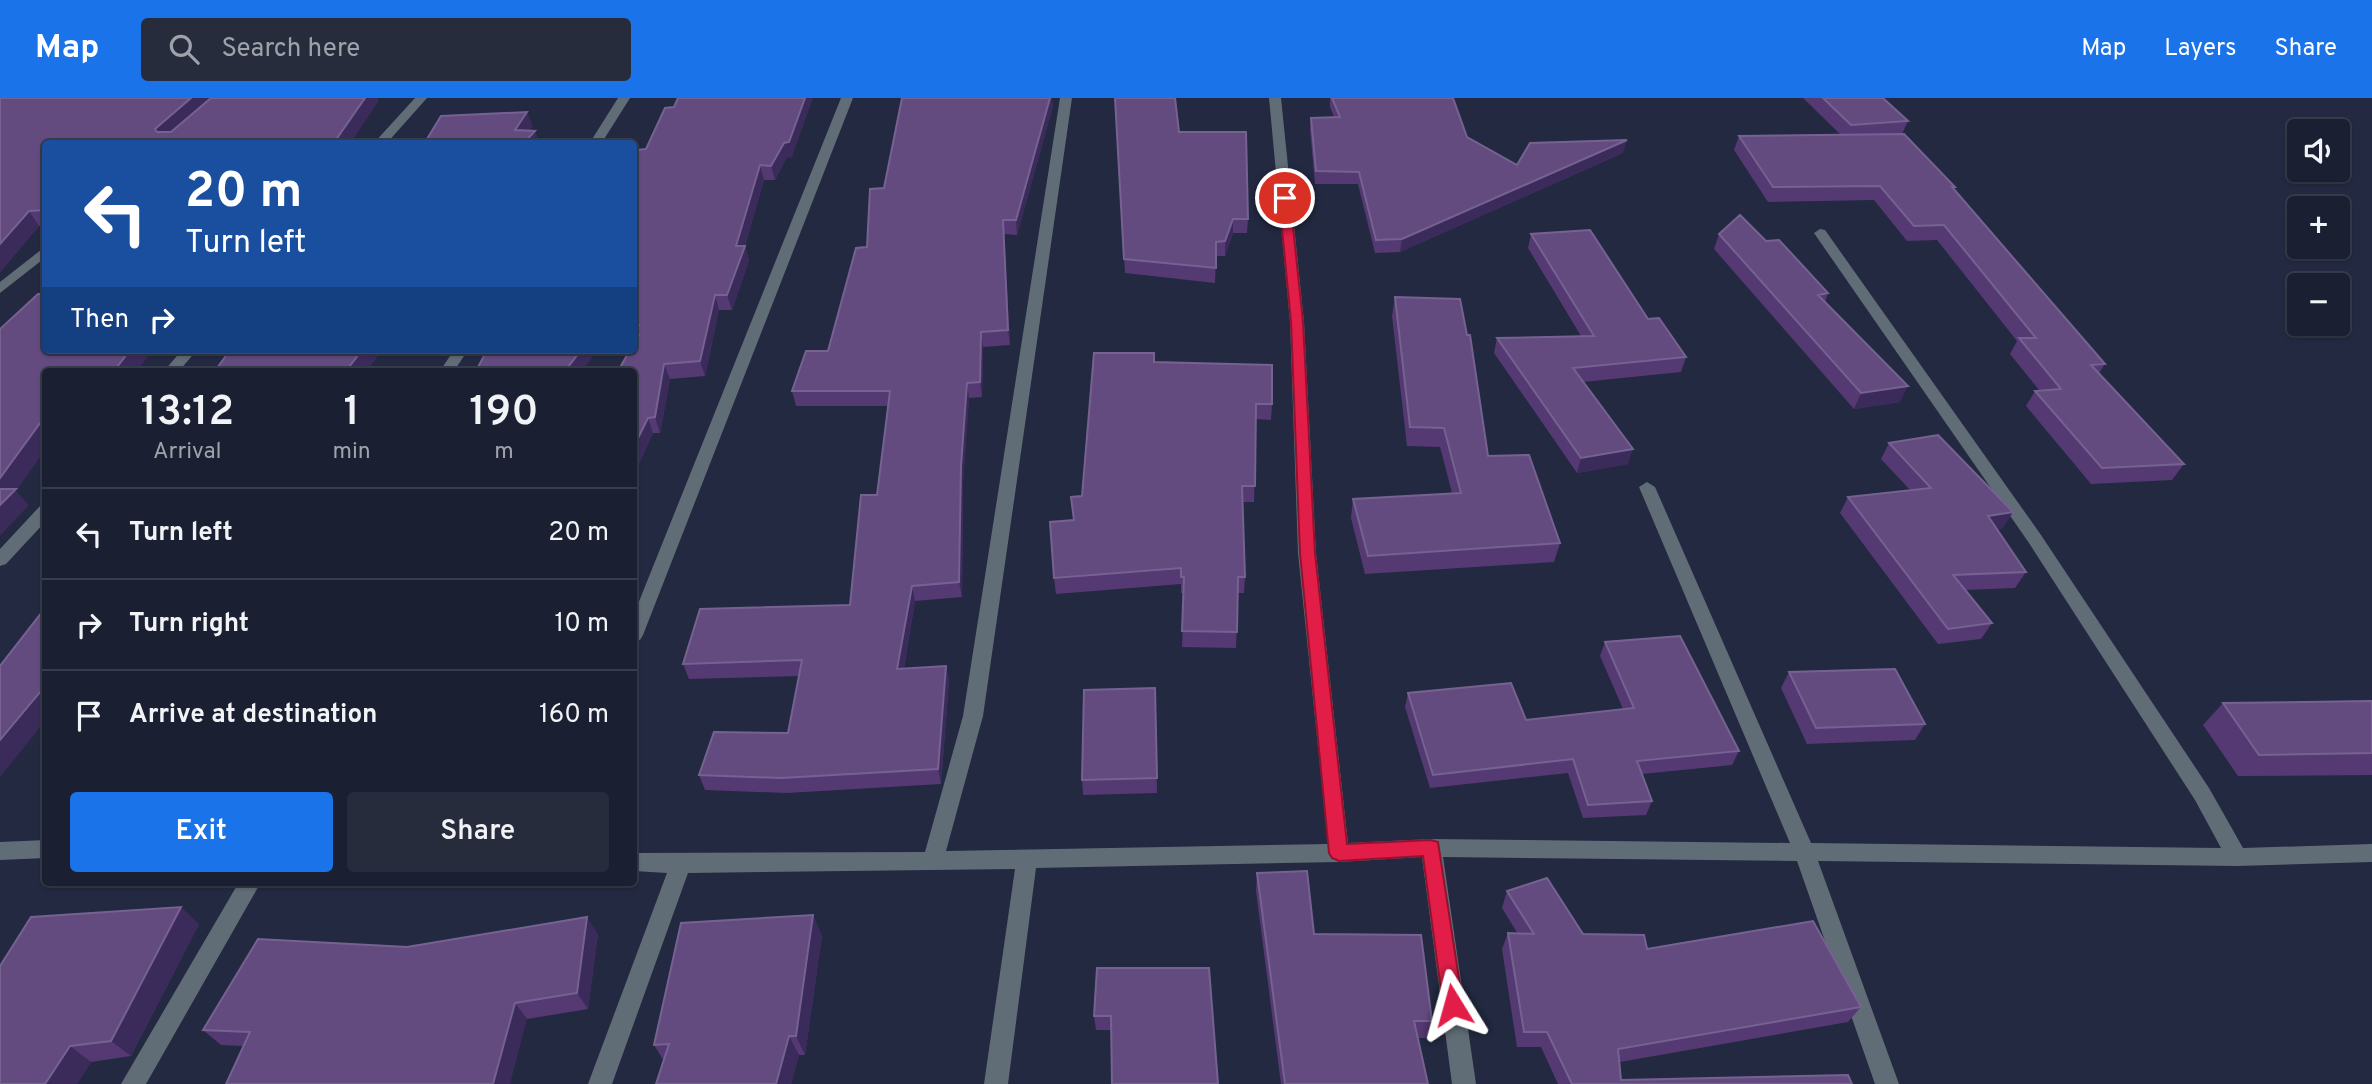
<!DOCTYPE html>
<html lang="en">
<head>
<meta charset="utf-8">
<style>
	:root { --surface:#1a1f31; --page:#272c3d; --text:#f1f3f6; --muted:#9fa2ab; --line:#383d4d; --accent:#1a73e8 }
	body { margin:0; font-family:Overpass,sans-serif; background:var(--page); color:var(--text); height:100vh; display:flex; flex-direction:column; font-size:26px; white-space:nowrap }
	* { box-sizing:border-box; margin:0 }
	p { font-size:23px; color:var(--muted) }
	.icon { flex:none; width:38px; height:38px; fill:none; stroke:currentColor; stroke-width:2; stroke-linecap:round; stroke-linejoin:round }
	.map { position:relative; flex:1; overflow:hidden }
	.sheet { position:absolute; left:42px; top:270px; width:595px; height:518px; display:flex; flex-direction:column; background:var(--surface); border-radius:7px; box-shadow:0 2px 5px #0004,0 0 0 2px var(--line) }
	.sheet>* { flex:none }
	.banner { position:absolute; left:42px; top:42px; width:595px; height:214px; border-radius:7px; box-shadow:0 2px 5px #0004,0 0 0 2px var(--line); background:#1a4fa0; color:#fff; overflow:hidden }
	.tools { position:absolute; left:2287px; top:21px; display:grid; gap:14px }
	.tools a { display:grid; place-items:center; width:63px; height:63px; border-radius:7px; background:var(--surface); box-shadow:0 2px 5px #0004,0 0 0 2px var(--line); font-size:35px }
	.pin { position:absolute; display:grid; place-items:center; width:60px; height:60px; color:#fff; margin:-30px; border:4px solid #fff; border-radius:50%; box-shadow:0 2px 7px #0007 }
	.me { position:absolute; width:77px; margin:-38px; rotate:352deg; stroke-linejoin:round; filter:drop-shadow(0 0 5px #0008) }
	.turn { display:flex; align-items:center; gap:24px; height:147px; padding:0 28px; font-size:32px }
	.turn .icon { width:91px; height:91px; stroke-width:2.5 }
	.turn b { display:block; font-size:49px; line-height:60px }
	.then { display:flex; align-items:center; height:66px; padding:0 28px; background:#0003; gap:14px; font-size:26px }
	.eta { display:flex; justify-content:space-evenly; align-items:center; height:119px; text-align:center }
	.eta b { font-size:42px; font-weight:600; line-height:49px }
	.button { display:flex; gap:14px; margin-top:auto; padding:14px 28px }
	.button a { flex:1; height:80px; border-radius:7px; background:var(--accent); color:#fff; font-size:28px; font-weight:600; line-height:80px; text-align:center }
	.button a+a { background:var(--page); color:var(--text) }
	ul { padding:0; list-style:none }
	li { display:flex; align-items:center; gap:21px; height:91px; padding:0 28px; border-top:2px solid var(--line) }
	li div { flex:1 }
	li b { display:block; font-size:26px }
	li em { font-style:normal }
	header { display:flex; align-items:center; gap:42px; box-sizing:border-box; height:98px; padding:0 35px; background:var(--accent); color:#fff }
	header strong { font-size:33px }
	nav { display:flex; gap:38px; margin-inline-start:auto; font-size:24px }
	.search { width:490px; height:63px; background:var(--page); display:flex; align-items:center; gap:18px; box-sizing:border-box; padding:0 24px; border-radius:7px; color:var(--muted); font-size:26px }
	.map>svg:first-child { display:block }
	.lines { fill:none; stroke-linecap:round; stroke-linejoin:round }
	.minor { fill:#616d76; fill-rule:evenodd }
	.wall { fill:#553973 }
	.shaded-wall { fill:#3b2b5a }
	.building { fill:#634b80; stroke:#756291; stroke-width:2 }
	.route { fill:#e11d48; stroke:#92132f; stroke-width:2 }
</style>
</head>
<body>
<header>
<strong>Map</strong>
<div class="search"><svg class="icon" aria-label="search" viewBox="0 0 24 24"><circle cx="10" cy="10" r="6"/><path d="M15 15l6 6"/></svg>Search here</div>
<nav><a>Map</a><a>Layers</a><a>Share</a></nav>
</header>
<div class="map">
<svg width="2372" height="986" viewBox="0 0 2372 986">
	<rect width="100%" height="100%" fill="#232941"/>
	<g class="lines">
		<path class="minor" d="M 415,0 L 427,0 L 386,46 L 373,46 Z
			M 618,0 L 630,0 L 601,46 L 589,46 Z
			M 841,0 L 853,0 L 643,537 L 640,542 L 634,544 L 634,516 Z
			M 1060,0 L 1072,0 L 983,618 L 946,753 L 1328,746 L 1298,455 L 1290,224 L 1269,0 L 1281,0 L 1304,224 L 1316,455 L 1348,745 L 1431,741 L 1790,745 L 1639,389 L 1647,384 L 1655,389 L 1811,745 L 2221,750 L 2195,702 L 2029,445 L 1814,135 L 1820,131 L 1825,132 L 2041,437 L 2209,690 L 2243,750 L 2372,746 L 2372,764 L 2237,768 L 1818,763 L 1899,986 L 1875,986 L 1797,763 L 1443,759 L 1476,986 L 1452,986 L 1422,759 L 1339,764 L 1036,770 L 1008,986 L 984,986 L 1015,771 L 688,775 L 612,986 L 588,986 L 667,775 L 634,773 L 634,755 L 925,754 L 963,618 Z
			M 46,148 L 46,159 L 0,195 L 0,184 Z
			M 182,252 L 197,252 L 179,273 L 164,273 Z
			M 454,252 L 468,252 L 454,273 L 440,273 Z
			M 46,407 L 46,423 L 6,466 L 0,468 L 0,451 L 40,408 Z
			M 46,742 L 46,760 L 0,762 L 0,744 Z
			M 239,784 L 261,784 L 146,986 L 121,986 Z"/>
	</g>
	<path class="wall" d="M 0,0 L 377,0 L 378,4 L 46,46 L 46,128 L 39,128 L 0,174 Z
		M 1115,0 L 1179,34 L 1248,121 L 1247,135 L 1233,135 L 1225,158 L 1216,158 L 1215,185 L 1125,175 Z
		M 1330,0 L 1453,0 L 1467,39 L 1517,67 L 1623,55 L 1400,154 L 1375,155 L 1358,86 L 1315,86 L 1310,32 L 1311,20 L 1334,19 L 1330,9 Z
		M 1803,0 L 1883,0 L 1908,23 L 1902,36 L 1955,89 L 1954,90 L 2105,266 L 2099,275 L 2184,366 L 2172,382 L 2091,386 L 2026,308 L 2035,293 L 2039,292 L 2010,256 L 2017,243 L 1937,142 L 1907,143 L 1874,102 L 1768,104 L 1734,52 L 1739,38 L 1840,36 Z
		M 1053,8 L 1017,137 L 1004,136 L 1010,247 L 983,249 L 982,299 L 969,300 L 963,384 L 962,499 L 915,503 L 904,570 L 946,568 L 949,583 L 941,686 L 787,695 L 705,692 L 699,677 L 788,635 L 799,578 L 689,581 L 683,566 L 850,507 L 877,397 L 888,308 L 796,308 L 792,293 L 828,253 L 867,149 L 884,90 Z
		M 787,59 L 775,82 L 764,82 L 745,148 L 749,162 L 732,212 L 719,212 L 705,278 L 670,281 L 660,335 L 653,335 L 634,376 L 634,273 L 637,240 L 635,236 L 634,235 L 634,62 L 792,59 Z
		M 1531,136 L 1648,221 L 1686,259 L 1681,274 L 1583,284 L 1628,366 L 1577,375 L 1494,255 L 1497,240 L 1581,238 L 1528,150 Z
		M 1719,136 L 1766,143 L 1828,195 L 1825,204 L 1900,304 L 1854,311 L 1714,151 Z
		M 1395,199 L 1488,358 L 1560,445 L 1554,464 L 1365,476 L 1351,420 L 1353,401 L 1452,395 L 1440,349 L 1407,348 L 1392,218 Z
		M 1154,264 L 1272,306 L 1271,322 L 1256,321 L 1254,404 L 1243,404 L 1245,479 L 1244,495 L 1238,495 L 1236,550 L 1182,549 L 1184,495 L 1181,495 L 1181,486 L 1056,496 L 1054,480 L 1082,398 Z
		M 1889,345 L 2003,430 L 1997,431 L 2026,474 L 2015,490 L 1965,492 L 1992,525 L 1981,541 L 1938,546 L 1840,415 L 1848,399 L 1910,392 L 1881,361 Z
		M 1605,544 L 1739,653 L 1732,667 L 1642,676 L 1652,703 L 1646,717 L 1583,720 L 1568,675 L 1430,690 L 1405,609 L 1408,595 L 1526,622 L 1623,611 L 1600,558 Z
		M 1789,574 L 1925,626 L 1915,642 L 1807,646 L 1781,590 Z
		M 1155,590 L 1157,695 L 1083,697 L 1082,682 Z
		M 2372,603 L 2372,677 L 2238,678 L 2203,627 L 2223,605 Z
		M 1257,775 L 1314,836 L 1432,923 L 1427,940 L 1418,940 L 1428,986 L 1281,986 L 1256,793 Z
		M 1507,793 L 1583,836 L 1647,851 L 1861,909 L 1848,924 L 1620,964 L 1621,982 L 1852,986 L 1558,986 L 1541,949 L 1517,949 L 1502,851 L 1508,835 L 1518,836 L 1502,810 Z
		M 199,826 L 131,958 L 91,964 L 77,986 L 0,986 Z
		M 598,836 L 588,911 L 527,921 L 244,948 L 221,947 L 203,932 L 407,849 Z
		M 822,837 L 805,957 L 799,957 L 791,986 L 656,986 L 664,963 L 654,947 Z
		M 1209,870 L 1111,932 L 1096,932 L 1094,918 Z"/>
	<path class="shaded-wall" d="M 191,0 L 213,0 L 164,46 L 155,31 Z
		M 365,0 L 377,0 L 378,4 L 350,46 L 333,46 Z
		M 805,0 L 813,0 L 792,59 L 787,59 L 775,82 L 771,68 Z
		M 1050,0 L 1052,0 L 1053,8 L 1017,137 L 1016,122 Z
		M 527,14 L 533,28 L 521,46 L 515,32 Z
		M 535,33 L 540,46 L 523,46 Z
		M 1627,42 L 1623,55 L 1400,154 L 1402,141 Z
		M 760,67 L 764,82 L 745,148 L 749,162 L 732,212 L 727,197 L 736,148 Z
		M 29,113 L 39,128 L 0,174 L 0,146 Z
		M 1233,121 L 1233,135 L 1225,158 L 1225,143 Z
		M 1003,122 L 1004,136 L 1010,247 L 1008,232 Z
		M 715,197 L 719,212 L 705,278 L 700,263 Z
		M 981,234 L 983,249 L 982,299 L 980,284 Z
		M 130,252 L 153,252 L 137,273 L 114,273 Z
		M 362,252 L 382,252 L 367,273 L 346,273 Z
		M 581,252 L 598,252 L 582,273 L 565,273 Z
		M 664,266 L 670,281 L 660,335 L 655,319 Z
		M 967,285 L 969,300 L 963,384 L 962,499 L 959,484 L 961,368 Z
		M 1908,288 L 1900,304 L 1854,311 L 1861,295 Z
		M 46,317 L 46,351 L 16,393 L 29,407 L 0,438 L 0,380 Z
		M 648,320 L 653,335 L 634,376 L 634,348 Z
		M 1633,351 L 1628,366 L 1577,375 L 1581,360 Z
		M 2013,414 L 2003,430 L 1978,434 L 1988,418 Z
		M 912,488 L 915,503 L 901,586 L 897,571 Z
		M 946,568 L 949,583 L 941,686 L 938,671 Z
		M 46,587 L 46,622 L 0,679 L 0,642 Z
		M 181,809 L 199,826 L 131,958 L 111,943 Z
		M 813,817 L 822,837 L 805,957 L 796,938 Z
		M 587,819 L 598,836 L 588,911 L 577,895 Z
		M 515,905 L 527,921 L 510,986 L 493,986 Z
		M 789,938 L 799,957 L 791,986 L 776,986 Z
		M 70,948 L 91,964 L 77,986 L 45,986 Z"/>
	<path class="building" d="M 0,0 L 191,0 L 155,31 L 157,34 L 171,34 L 211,0 L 365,0 L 333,46 L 46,46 L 46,112 L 29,113 L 0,146 Z
		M 678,0 L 805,0 L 789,44 L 784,45 L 771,68 L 760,67 L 736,148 L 745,148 L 727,197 L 715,197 L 700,263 L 664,266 L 655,319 L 648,320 L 634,348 L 634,273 L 618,273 L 630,252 L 634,252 L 634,246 L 639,237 L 635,234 L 639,227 L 634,223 L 634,62 L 637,52 L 646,51 L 665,10 L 674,9 Z
		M 902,0 L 1050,0 L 1016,122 L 1003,122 L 1008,232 L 981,234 L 980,284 L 967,285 L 961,368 L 959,484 L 912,488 L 897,571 L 946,568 L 938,671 L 781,680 L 699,677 L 714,634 L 788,635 L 802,562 L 683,566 L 700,511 L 850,507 L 861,397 L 877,397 L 890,293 L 792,293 L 806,253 L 828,253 L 856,150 L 867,149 L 870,91 L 884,90 Z
		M 1115,0 L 1175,0 L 1179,34 L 1246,34 L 1248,121 L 1233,121 L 1225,143 L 1216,144 L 1216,170 L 1124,161 Z
		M 1332,0 L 1453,0 L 1467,39 L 1517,67 L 1530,45 L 1627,42 L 1402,141 L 1376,142 L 1359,74 L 1316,73 L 1311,20 L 1340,19 Z
		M 1823,0 L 1883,0 L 1908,23 L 1851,27 Z
		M 527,14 L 515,32 L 535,33 L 523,46 L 424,46 L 441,18 Z
		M 1904,36 L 1955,89 L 1952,89 L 2105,266 L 2091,267 L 2184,366 L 2102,370 L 2035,293 L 2061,291 L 2019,240 L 2036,240 L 1944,127 L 1914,128 L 1880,88 L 1773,89 L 1739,38 Z
		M 1740,117 L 1766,143 L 1779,142 L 1828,195 L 1818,197 L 1908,288 L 1861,295 L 1719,136 Z
		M 1590,132 L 1648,221 L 1659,220 L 1686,259 L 1573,270 L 1633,351 L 1581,360 L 1497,240 L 1594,238 L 1531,136 Z
		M 38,196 L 46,196 L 46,252 L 130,252 L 114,273 L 46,273 L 46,317 L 0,380 L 0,231 Z
		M 1395,199 L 1460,201 L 1467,237 L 1470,237 L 1488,358 L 1529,357 L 1560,445 L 1368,458 L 1353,401 L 1461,395 L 1444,330 L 1410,329 Z
		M 230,252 L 362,252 L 346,273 L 215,273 Z
		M 487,252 L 581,252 L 565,273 L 476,273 Z
		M 1094,255 L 1154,255 L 1154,264 L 1272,267 L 1272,306 L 1256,306 L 1255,388 L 1242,388 L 1245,479 L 1238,479 L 1237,534 L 1182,533 L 1184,479 L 1181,479 L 1181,470 L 1054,480 L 1050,424 L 1074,422 L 1071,399 L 1082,398 Z
		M 1938,337 L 2013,414 L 1988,418 L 2026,474 L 1953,477 L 1992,525 L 1948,531 L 1848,399 L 1931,390 L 1889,345 Z
		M 0,391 L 16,391 L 0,407 Z
		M 46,509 L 46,587 L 0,642 L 0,568 Z
		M 1680,538 L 1739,653 L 1637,663 L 1652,703 L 1588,707 L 1573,661 L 1433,677 L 1408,595 L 1511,585 L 1526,622 L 1634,610 L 1605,544 Z
		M 1895,571 L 1925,626 L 1816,630 L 1789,574 Z
		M 1155,590 L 1157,680 L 1082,682 L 1084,592 Z
		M 2372,603 L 2372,655 L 2259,657 L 2223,605 Z
		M 1307,773 L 1314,836 L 1421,837 L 1432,923 L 1414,923 L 1428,986 L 1285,986 L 1257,775 Z
		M 1547,780 L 1583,836 L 1644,837 L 1647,851 L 1813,823 L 1861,909 L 1618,951 L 1621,982 L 1848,977 L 1852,986 L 1572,986 L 1547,934 L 1524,934 L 1508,835 L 1534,836 L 1507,793 Z
		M 181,809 L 111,943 L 70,948 L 45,986 L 0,986 L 0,868 L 31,819 Z
		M 813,817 L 796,938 L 789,938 L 776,986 L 656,986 L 669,946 L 654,947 L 681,825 Z
		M 587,819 L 577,895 L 515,905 L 493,986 L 226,986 L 250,934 L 203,932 L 258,841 L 407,849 Z
		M 1097,870 L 1209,870 L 1218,986 L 1112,986 L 1111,918 L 1094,918 Z"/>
	<path class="route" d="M 1285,96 L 1290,100 L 1303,224 L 1315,455 L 1347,746 L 1431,742 L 1438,744 L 1463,907 L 1460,914 L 1453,917 L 1446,914 L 1443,907 L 1423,758 L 1339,763 L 1332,760 L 1329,755 L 1300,455 L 1291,224 L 1279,100 Z"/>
</svg>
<div class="tools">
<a><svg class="icon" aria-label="sound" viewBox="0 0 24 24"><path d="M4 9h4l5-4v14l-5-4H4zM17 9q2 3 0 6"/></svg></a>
<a>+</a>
<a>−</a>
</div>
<div class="pin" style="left:1285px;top:100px;background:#d93025"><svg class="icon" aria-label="arrive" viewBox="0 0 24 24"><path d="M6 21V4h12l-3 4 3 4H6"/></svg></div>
<svg class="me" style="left:1453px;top:907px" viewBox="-20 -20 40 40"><path d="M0-17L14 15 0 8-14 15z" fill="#e11d48" stroke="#fff" stroke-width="4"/></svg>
<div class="banner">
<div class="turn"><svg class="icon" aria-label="left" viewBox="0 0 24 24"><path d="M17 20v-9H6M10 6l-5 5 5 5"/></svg><div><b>20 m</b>Turn left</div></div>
<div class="then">Then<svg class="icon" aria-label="right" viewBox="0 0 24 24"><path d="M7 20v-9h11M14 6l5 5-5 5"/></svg></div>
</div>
<section class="sheet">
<div class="eta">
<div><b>13:12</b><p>Arrival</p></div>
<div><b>1</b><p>min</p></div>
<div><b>190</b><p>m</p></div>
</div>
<ul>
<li><svg class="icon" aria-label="left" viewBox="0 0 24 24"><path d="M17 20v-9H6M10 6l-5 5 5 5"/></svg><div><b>Turn left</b></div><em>20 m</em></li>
<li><svg class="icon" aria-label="right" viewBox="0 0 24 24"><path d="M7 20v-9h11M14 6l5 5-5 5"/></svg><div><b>Turn right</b></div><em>10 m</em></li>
<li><svg class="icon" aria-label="arrive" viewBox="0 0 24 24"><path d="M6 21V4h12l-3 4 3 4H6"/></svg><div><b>Arrive at destination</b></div><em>160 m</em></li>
</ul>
<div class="button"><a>Exit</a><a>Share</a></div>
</section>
</div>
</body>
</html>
